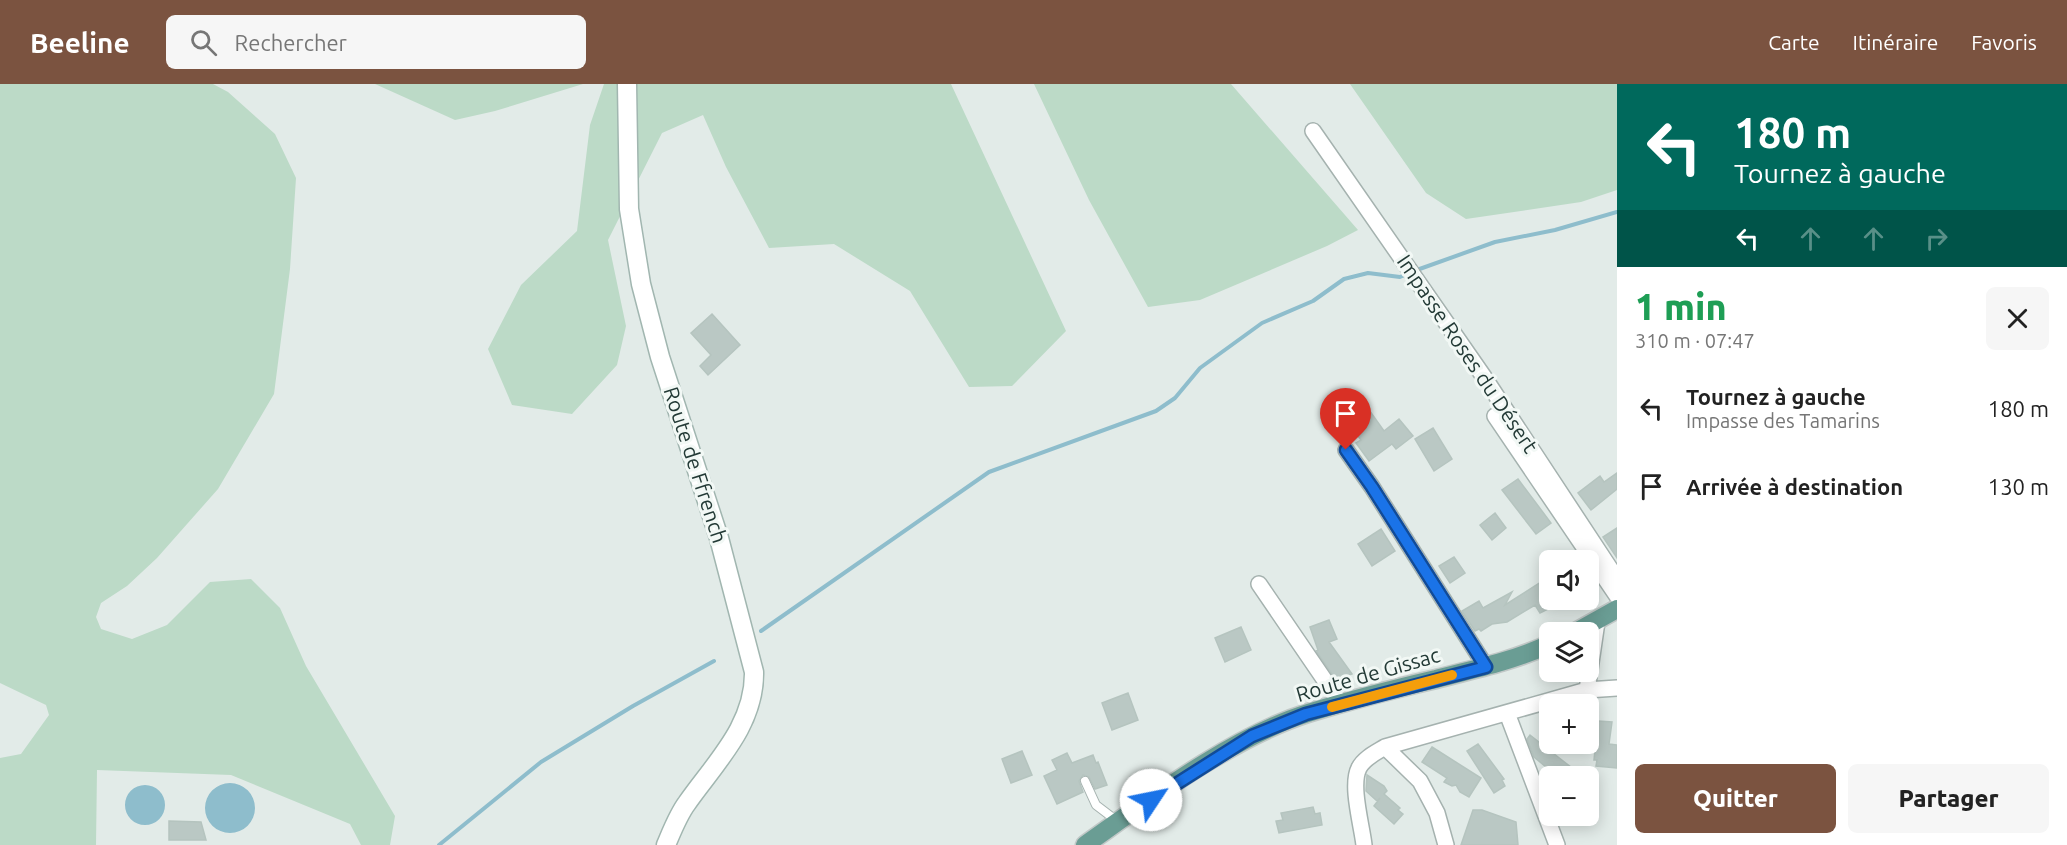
<!DOCTYPE html>
<html lang="fr">
<head>
<meta charset="utf-8">
<style>
	:root { --surface:#fff; --page:#f6f6f6; --text:#222; --muted:#767676; --accent:#7b5340 }
	body { margin:0; font-family:Ubuntu,sans-serif; background:var(--page); color:var(--text); height:100vh; display:flex; flex-direction:column; font-size:22px; white-space:nowrap }
	* { box-sizing:border-box; margin:0 }
	p { font-size:20px; color:var(--muted) }
	.icon { flex:none; width:33px; height:33px; fill:none; stroke:currentColor; stroke-width:2; stroke-linecap:round; stroke-linejoin:round }
	.map { position:relative; flex:1; overflow:hidden }
	.details { display:flex; flex-direction:column; background:var(--surface); width:450px }
	.details>* { flex:none }
	.banner { background:#00695c; color:#fff; overflow:hidden }
	.fabs { position:absolute; left:1539px; top:466px; display:grid; gap:12px }
	.fabs a { display:grid; place-items:center; width:60px; height:60px; border-radius:9px; background:var(--surface); box-shadow:0 3px 15px #0003; font-size:30px }
	.pin { position:absolute; display:grid; place-items:center; width:51px; height:51px; color:#fff; margin:-62px -26px; border-radius:50% 50% 50% 0; rotate:-45deg; box-shadow:0 0 6px #0007 }
	.pin .icon { rotate:45deg }
	.me { position:absolute; width:66px; margin:-33px; rotate:56deg; stroke-linejoin:round; filter:drop-shadow(0 0 4px #0008) }
	.turn { display:flex; align-items:center; gap:21px; height:126px; padding:0 18px; font-size:27px }
	.turn .icon { width:78px; height:78px; stroke-width:2.5 }
	.turn b { display:block; font-size:42px; line-height:51px }
	.lanes { display:flex; align-items:center; height:57px; padding:0 18px; background:#0003; justify-content:center; gap:30px; direction:ltr }
	.lanes .off { opacity:.35 }
	.round { display:grid; place-items:center; flex:none; width:63px; height:63px; border-radius:9px; background:var(--page) }
	.overview { display:flex; align-items:center; justify-content:space-between; height:102px; padding:0 18px }
	h1 { font-size:36px; font-weight:800; line-height:45px; color:#1e9e55 }
	.button { display:flex; gap:12px; margin-top:auto; padding:12px 18px }
	.button a { flex:1; height:69px; border-radius:9px; background:var(--accent); color:#fff; font-size:24px; font-weight:800; line-height:69px; text-align:center }
	.button a+a { background:var(--page); color:var(--text) }
	ul { padding:0; list-style:none }
	li { display:flex; align-items:center; gap:18px; height:78px; padding:0 18px }
	li div { flex:1 }
	li b { display:block; font-size:22px }
	li em { font-style:normal }
	header { display:flex; align-items:center; gap:36px; box-sizing:border-box; height:84px; padding:0 30px; background:var(--accent); color:#fff }
	header strong { font-size:28px }
	nav { display:flex; gap:33px; margin-inline-start:auto; font-size:21px }
	.search { width:420px; height:54px; background:var(--page); display:flex; align-items:center; gap:15px; box-sizing:border-box; padding:0 21px; border-radius:9px; color:var(--muted); font-size:22px }
	main { display:flex; flex:1; min-height:0 }
	.map>svg:first-child { display:block }
	.green { fill:#bcdac7 }
	.water { fill:#8ebdcc }
	.lines { fill:none; stroke-linecap:round; stroke-linejoin:round }
	.stream { stroke:#8ebdcc; stroke-width:4 }
	.building { fill:#bac8c4; stroke:#b5c4bf; stroke-width:1.5 }
	.service-casing { stroke:#a5b2af; stroke-width:10 }
	.minor-casing { stroke:#a5b2af; stroke-width:18 }
	.secondary-casing { stroke:#a1b6b0; stroke-width:21 }
	.primary-casing { stroke:#c1c8c7; stroke-width:21 }
	.service { stroke:#fff; stroke-width:8 }
	.minor { stroke:#fff; stroke-width:15 }
	.secondary { stroke:#fff; stroke-width:18 }
	.primary { stroke:#6a9d94; stroke-width:18 }
	.route-casing { stroke:#114b97; stroke-width:15 }
	.route { stroke:#1a73e8; stroke-width:10 }
	.slow { stroke:#f59e0b; stroke-width:10 }
	.labels { text-anchor:middle; stroke-width:6; stroke-linejoin:round; paint-order:stroke }
	.street-label { font-size:21px; fill:#233a36; stroke:#f2f8f5 }
</style>
</head>
<body>
<header>
<strong>Beeline</strong>
<div class="search"><svg class="icon" aria-label="search" viewBox="0 0 24 24"><circle cx="10" cy="10" r="6"/><path d="M15 15l6 6"/></svg>Rechercher</div>
<nav><a>Carte</a><a>Itinéraire</a><a>Favoris</a></nav>
</header>
<main>
<div class="map">
<svg width="1617" height="761" viewBox="0 0 1617 761">
	<rect width="100%" height="100%" fill="#e2ebe8"/>
	<path class="green" d="M 0,0 L 213,0 L 228,8 L 275,50 L 296,94 L 290,185 L 274,310 L 218,405 L 157,474 L 127,502 L 101,519 L 96,533 L 101,545 L 132,555 L 167,541 L 210,498 L 251,495 L 280,524 L 306,582 L 395,732 L 390,761 L 361,761 L 350,740 L 231,691 L 97,686 L 96,761 L 0,761 L 0,674 L 21,670 L 49,631 L 46,621 L 0,599 Z
		M 375,0 L 583,0 L 495,27 L 455,36 Z
		M 604,0 L 951,0 L 1066,247 L 1012,302 L 969,303 L 910,207 L 834,160 L 769,164 L 726,83 L 703,31 L 662,49 L 608,156 L 626,242 L 617,281 L 572,330 L 512,321 L 488,265 L 521,201 L 577,147 L 590,41 Z
		M 1034,0 L 1231,0 L 1358,146 L 1327,162 L 1200,216 L 1148,223 L 1089,116 Z
		M 1350,0 L 1617,0 L 1617,106 L 1581,118 L 1466,135 L 1426,109 Z"/>
	<path class="water" d="M205 724a25 25 0 1 1 50 0a25 25 0 1 1-50 0Z
		M125 721a20 20 0 1 1 40 0a20 20 0 1 1-40 0Z"/>
	<g class="lines">
		<path class="stream" d="M 1414,187 L 1495,158 L 1555,146 L 1617,128
			M 761,547 L 989,388 L 1156,327 L 1175,314 L 1200,284 L 1262,239 L 1313,217 L 1344,195 L 1368,189 L 1400,193 L 1407,190
			M 439,761 L 541,678 L 633,622 L 714,577"/>
	</g>
	<path class="building" d="M 712,230 L 740,261 L 708,291 L 700,282 L 711,271 L 691,249 Z
		M 1357,309 L 1384,347 L 1399,335 L 1413,352 L 1396,365 L 1392,360 L 1369,377 L 1356,359 L 1361,356 L 1337,324 Z
		M 1433,344 L 1452,375 L 1434,387 L 1415,355 Z
		M 1617,389 L 1617,405 L 1591,426 L 1578,409 L 1600,392 L 1604,398 Z
		M 1518,395 L 1551,439 L 1536,450 L 1502,406 Z
		M 1495,429 L 1506,444 L 1492,456 L 1480,441 Z
		M 1617,444 L 1617,474 L 1603,453 Z
		M 1381,445 L 1395,467 L 1372,482 L 1358,460 Z
		M 1454,473 L 1465,489 L 1450,499 L 1439,482 Z
		M 1544,496 L 1550,506 L 1550,524 L 1540,529 L 1535,521 L 1507,538 L 1492,540 L 1481,547 L 1479,545 L 1475,547 L 1462,527 L 1479,517 L 1483,524 L 1512,508 L 1505,521 Z
		M 1329,536 L 1337,555 L 1329,558 L 1352,590 L 1336,596 L 1316,567 L 1318,566 L 1310,543 Z
		M 1241,543 L 1251,566 L 1225,578 L 1215,554 Z
		M 1128,609 L 1138,636 L 1112,646 L 1102,619 Z
		M 1598,637 L 1612,638 L 1609,660 L 1617,661 L 1617,684 L 1596,682 L 1597,676 L 1594,676 Z
		M 1530,651 L 1572,684 L 1565,693 L 1558,693 L 1534,673 L 1527,655 Z
		M 1478,660 L 1504,695 L 1502,696 L 1505,702 L 1494,709 L 1467,667 Z
		M 1432,663 L 1481,694 L 1469,713 L 1460,708 L 1456,701 L 1452,702 L 1444,698 L 1447,694 L 1422,678 Z
		M 1022,667 L 1032,691 L 1011,699 L 1002,675 Z
		M 1067,669 L 1072,679 L 1093,671 L 1096,679 L 1098,678 L 1107,701 L 1095,705 L 1089,693 L 1083,691 L 1079,697 L 1083,708 L 1057,720 L 1044,692 L 1057,686 L 1052,676 Z
		M 1367,691 L 1384,702 L 1387,707 L 1384,710 L 1400,724 L 1398,726 L 1403,730 L 1394,740 L 1374,722 L 1380,714 L 1377,717 L 1366,707 Z
		M 1313,723 L 1315,730 L 1320,729 L 1322,741 L 1279,749 L 1276,737 L 1283,736 L 1281,729 Z
		M 1473,726 L 1482,726 L 1516,738 L 1518,761 L 1461,761 Z
		M 169,737 L 201,738 L 206,756 L 169,756 Z"/>
	<g class="lines">
		<defs>
			<path id="service" d="M 1085,697 L 1096,721 L 1117,737"/>
			<path id="minor" d="M 1313,47 L 1484,293 L 1617,495
				M 1495,332 L 1617,512
				M 1346,366 L 1372,403 L 1486,583
				M 1259,500 L 1341,620
				M 1587,606 L 1617,604
				M 1507,629 L 1557,761
				M 1385,663 L 1420,697 L 1437,729 L 1446,761
				M 1364,761 C 1362,742 1350,701 1359,684 C 1364,674 1377,668 1385,663 L 1587,606 L 1597,538"/>
			<path id="secondary" d="M 627,0 L 629,125 L 641,200 L 660,273 L 719,454 L 754,588 C 755,641 715,679 687,719 C 678,731 672,747 666,761"/>
			<path id="primary" d="M 1574,549 L 1617,525
				M 1085,761 C 1150,715 1232,653 1308,629 C 1350,616 1393,605 1436,595 C 1475,585 1513,577 1550,560"/>
		</defs>
		<use href="#service" class="service-casing"/>
		<use href="#minor" class="minor-casing"/>
		<use href="#secondary" class="secondary-casing"/>
		<use href="#primary" class="primary-casing"/>
		<use href="#service" class="service"/>
		<use href="#minor" class="minor"/>
		<use href="#secondary" class="secondary"/>
		<use href="#primary" class="primary"/>
	</g>
	<g class="lines">
		<defs>
			<path id="route" d="M 1151,716 L 1252,652 L 1306,630 L 1486,583 L 1372,403 L 1346,366"/>
		</defs>
		<use href="#route" class="route-casing"/>
		<use href="#route" class="route"/>
		<path class="slow" d="M 1332,623 L 1452,591"/>
	</g>
	<g class="labels">
		<g class="street-label">
			<text transform="translate(1467 270) rotate(56)" y="7">Impasse Roses du Désert</text>
			<text transform="translate(695 381) rotate(72)" y="7">Route de Ffrench</text>
			<text transform="translate(1368 591) rotate(-16)" y="7">Route de Gissac</text>
		</g>
	</g>
</svg>
<div class="fabs">
<a><svg class="icon" aria-label="sound" viewBox="0 0 24 24"><path d="M4 9h4l5-4v14l-5-4H4zM17 9q2 3 0 6"/></svg></a>
<a><svg class="icon" aria-label="layers" viewBox="0 0 24 24"><path d="M12 4l9 5-9 5-9-5zM3 14l9 5 9-5"/></svg></a>
<a>+</a>
<a>−</a>
</div>
<div class="pin" style="left:1346px;top:366px;background:#d93025"><svg class="icon" aria-label="arrive" viewBox="0 0 24 24"><path d="M6 21V4h12l-3 4 3 4H6"/></svg></div>
<svg class="me" style="left:1151px;top:716px" viewBox="-20 -20 40 40"><circle r="19" fill="#fff"/><path d="M0-13L10 11 0 6-10 11z" fill="#1a73e8"/></svg>
</div>
<section class="details">
<div class="banner">
<div class="turn"><svg class="icon" aria-label="left" viewBox="0 0 24 24"><path d="M17 20v-9H6M10 6l-5 5 5 5"/></svg><div><b>180 m</b>Tournez à gauche</div></div>
<div class="lanes"><svg class="icon" aria-label="left" viewBox="0 0 24 24"><path d="M17 20v-9H6M10 6l-5 5 5 5"/></svg><svg class="icon off" aria-label="ahead" viewBox="0 0 24 24"><path d="M12 20V5M6 11l6-6 6 6"/></svg><svg class="icon off" aria-label="ahead" viewBox="0 0 24 24"><path d="M12 20V5M6 11l6-6 6 6"/></svg><svg class="icon off" aria-label="right" viewBox="0 0 24 24"><path d="M7 20v-9h11M14 6l5 5-5 5"/></svg></div>
</div>
<div class="overview"><div><h1>1 min</h1><p>310 m · 07:47</p></div><a class="round"><svg class="icon" aria-label="close" viewBox="0 0 24 24"><path d="M6 6l12 12M18 6L6 18"/></svg></a></div>
<ul>
<li><svg class="icon" aria-label="left" viewBox="0 0 24 24"><path d="M17 20v-9H6M10 6l-5 5 5 5"/></svg><div><b>Tournez à gauche</b><p>Impasse des Tamarins</p></div><em>180 m</em></li>
<li><svg class="icon" aria-label="arrive" viewBox="0 0 24 24"><path d="M6 21V4h12l-3 4 3 4H6"/></svg><div><b>Arrivée à destination</b></div><em>130 m</em></li>
</ul>
<div class="button"><a>Quitter</a><a>Partager</a></div>
</section>
</main>
</body>
</html>
